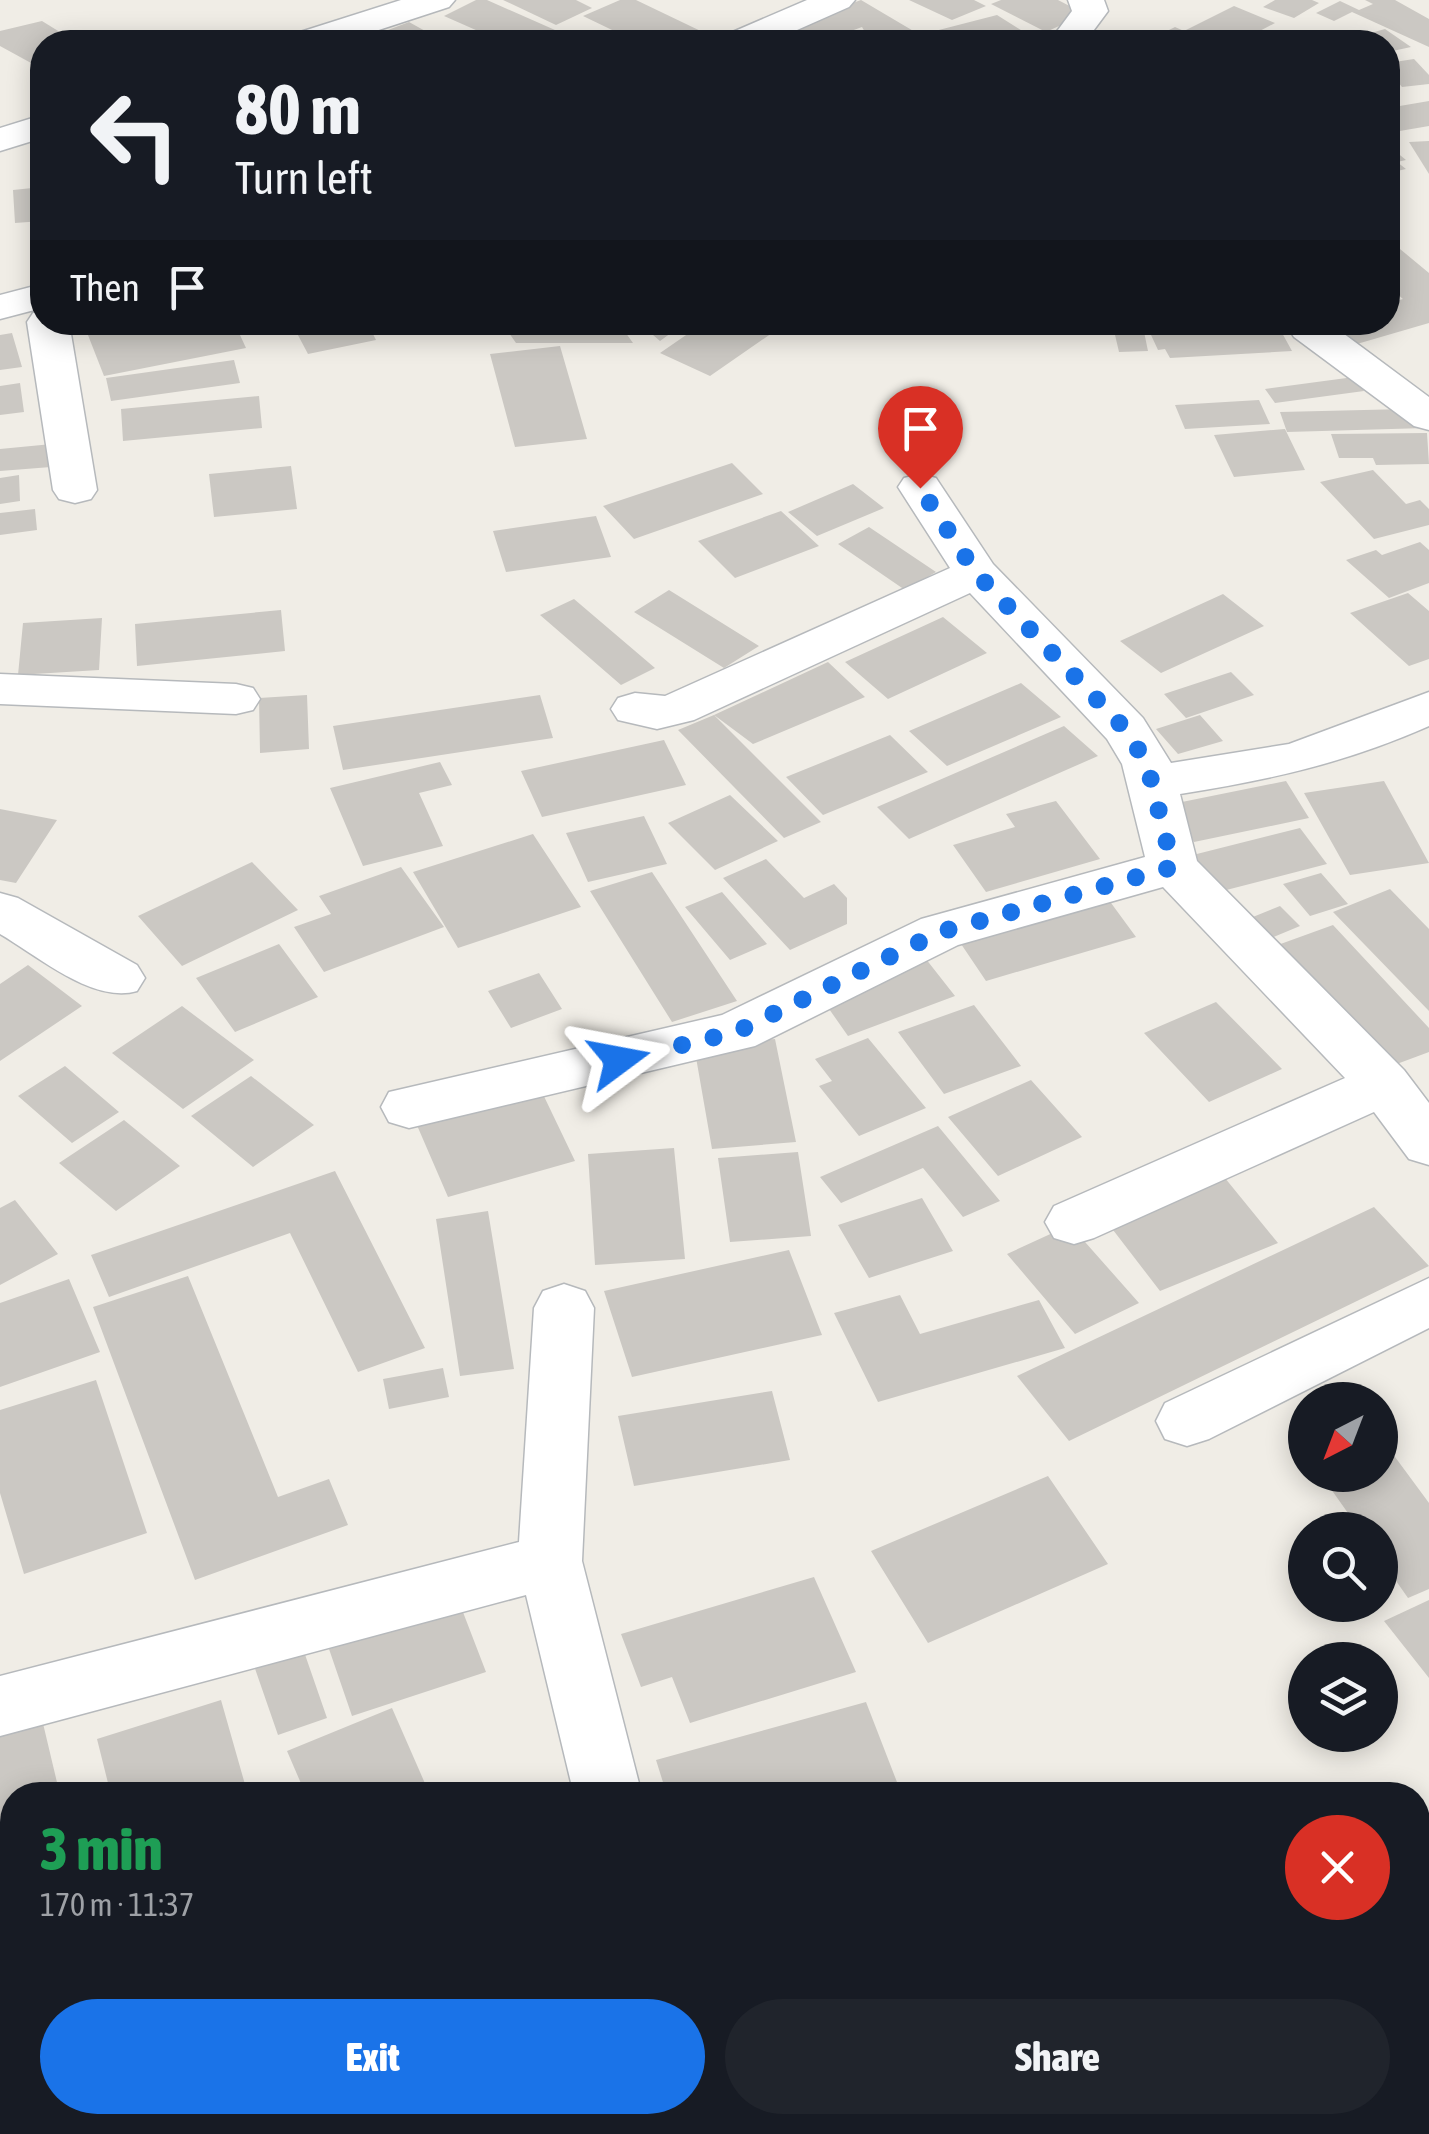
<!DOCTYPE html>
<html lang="en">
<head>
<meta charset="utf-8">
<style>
	:root { --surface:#171b24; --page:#20242c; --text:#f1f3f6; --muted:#9ea1a6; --accent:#1a73e8 }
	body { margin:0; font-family:"Asap Condensed",sans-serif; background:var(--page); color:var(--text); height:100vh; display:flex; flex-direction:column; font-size:38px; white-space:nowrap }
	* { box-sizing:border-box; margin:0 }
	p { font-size:32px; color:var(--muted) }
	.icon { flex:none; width:55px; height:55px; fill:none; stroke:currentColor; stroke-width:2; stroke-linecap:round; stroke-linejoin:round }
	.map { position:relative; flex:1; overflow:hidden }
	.panel { position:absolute; left:0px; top:1782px; width:1430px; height:352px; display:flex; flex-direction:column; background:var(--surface); border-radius:40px 40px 0 0; box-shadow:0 5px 25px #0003 }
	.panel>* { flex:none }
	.top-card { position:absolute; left:30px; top:30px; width:1370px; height:305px; border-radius:40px; box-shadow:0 5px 25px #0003; background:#171b24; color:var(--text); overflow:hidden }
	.needle { width:65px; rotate:222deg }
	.controls { position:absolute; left:1288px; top:1382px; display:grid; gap:20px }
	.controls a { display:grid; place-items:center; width:110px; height:110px; border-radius:50%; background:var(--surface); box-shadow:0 5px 25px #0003; font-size:50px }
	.pin { position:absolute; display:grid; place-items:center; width:85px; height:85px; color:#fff; margin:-102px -42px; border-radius:50% 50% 50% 0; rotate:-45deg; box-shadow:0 0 10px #0007 }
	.pin .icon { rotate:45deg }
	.me { position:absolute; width:110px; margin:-55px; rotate:77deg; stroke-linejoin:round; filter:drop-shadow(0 0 8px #0008) }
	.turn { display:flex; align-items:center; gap:35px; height:210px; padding:0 40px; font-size:45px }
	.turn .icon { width:130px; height:130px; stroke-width:2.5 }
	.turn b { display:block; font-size:70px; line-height:85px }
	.then { display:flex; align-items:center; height:95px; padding:0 40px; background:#0003; gap:20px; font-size:38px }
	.round { display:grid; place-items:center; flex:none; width:105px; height:105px; border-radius:52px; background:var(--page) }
	.headline { display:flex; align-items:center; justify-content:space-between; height:170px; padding:0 40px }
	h1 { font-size:60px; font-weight:800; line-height:75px; color:#1e9e55 }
	.button { display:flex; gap:20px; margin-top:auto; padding:20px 40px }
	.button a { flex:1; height:115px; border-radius:60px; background:var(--accent); color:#fff; font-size:40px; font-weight:800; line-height:115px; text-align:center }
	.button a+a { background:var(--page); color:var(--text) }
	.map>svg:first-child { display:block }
	.building { fill:#cbc8c3 }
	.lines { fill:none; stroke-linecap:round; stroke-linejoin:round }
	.minor-casing { stroke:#b6b9bc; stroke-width:3 }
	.minor { fill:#fff; fill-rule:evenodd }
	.route { stroke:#1a73e8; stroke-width:18; stroke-dasharray:0 32.4 }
</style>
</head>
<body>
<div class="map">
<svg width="1429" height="2134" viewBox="0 0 1429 2134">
	<rect width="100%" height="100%" fill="#f0ede6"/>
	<path class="building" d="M 476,0 L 487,0 L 555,30 L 531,42 L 503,42 L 444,16 Z
		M 503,0 L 576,0 L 592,8 L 556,25 Z
		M 620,0 L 636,0 L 709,35 L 693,42 L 637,42 L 583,16 Z
		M 861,0 L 932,42 L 861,42 L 869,39 L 862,27 L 821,42 L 794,42 L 776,31 Z
		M 909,0 L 974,0 L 986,6 L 952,20 Z
		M 1001,0 L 1058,0 L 1085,14 L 1046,32 L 991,4 Z
		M 1275,0 L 1312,0 L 1319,3 L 1294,18 L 1263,7 Z
		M 1365,0 L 1395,0 L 1429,19 L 1429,47 L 1352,12 L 1334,21 L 1316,13 L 1340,1 L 1359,10 L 1373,4 Z
		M 1234,6 L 1275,23 L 1239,42 L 1145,42 L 1175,27 L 1184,31 Z
		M 997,15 L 1037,40 L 947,42 L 931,32 Z
		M 42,21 L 76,42 L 42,42 L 42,69 L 0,46 L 0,31 Z
		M 409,22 L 436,37 L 421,42 L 357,42 Z
		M 1385,29 L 1411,47 L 1388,52 L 1388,42 L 1346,40 Z
		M 1281,30 L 1305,42 L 1253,42 Z
		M 1414,59 L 1429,75 L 1429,84 L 1402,87 L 1388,70 L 1388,63 Z
		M 1429,101 L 1429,126 L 1388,133 L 1388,108 Z
		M 1388,140 L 1400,150 L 1395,151 L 1406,160 L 1397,162 L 1406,169 L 1388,173 Z
		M 1429,141 L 1429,174 L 1409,142 Z
		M 42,187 L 42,221 L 15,223 L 13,190 Z
		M 1400,249 L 1429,273 L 1429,323 L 1350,346 L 1323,322 L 1388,322 L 1388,303 L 1403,299 L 1388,286 L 1388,253 Z
		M 124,322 L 234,322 L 246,348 L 104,376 L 86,330 Z
		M 291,322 L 367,322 L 376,340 L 308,354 Z
		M 542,322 L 618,322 L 633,343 L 516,343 L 507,330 Z
		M 638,322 L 686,322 L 660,341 Z
		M 705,322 L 788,322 L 710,376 L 660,353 Z
		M 1112,322 L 1142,322 L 1148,351 L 1119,352 Z
		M 1145,322 L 1276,322 L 1292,351 L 1170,358 L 1165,349 L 1158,350 Z
		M 12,333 L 22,367 L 0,370 L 0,335 Z
		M 560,346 L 587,439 L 515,447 L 490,354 Z
		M 234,360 L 240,383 L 111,401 L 106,378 Z
		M 1354,377 L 1364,391 L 1275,403 L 1265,389 Z
		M 20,383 L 24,412 L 0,415 L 0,386 Z
		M 259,396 L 262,428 L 123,441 L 121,409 Z
		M 1259,400 L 1270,424 L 1185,429 L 1175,405 Z
		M 1406,409 L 1426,428 L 1287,432 L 1280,412 Z
		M 1285,429 L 1305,470 L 1234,477 L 1214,435 Z
		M 1427,433 L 1429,464 L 1376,465 L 1373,458 L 1339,458 L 1331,434 Z
		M 52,444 L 51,467 L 0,471 L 0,449 Z
		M 732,463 L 763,494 L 634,539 L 603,506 Z
		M 291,466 L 297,509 L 214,517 L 209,474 Z
		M 1373,470 L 1406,504 L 1420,500 L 1429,509 L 1429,525 L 1374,539 L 1320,482 Z
		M 19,475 L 20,501 L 0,504 L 0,478 Z
		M 853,484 L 884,508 L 817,536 L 788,512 Z
		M 35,509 L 37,530 L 0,535 L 0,513 Z
		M 781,511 L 819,546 L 735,578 L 698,541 Z
		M 596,516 L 611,557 L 506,572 L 493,531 Z
		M 869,527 L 936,572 L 905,590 L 838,544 Z
		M 1420,542 L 1429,550 L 1429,583 L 1389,598 L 1346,560 L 1376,550 L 1382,555 Z
		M 669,590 L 759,646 L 724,668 L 634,612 Z
		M 1408,593 L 1429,611 L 1429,659 L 1409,666 L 1350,613 Z
		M 1223,594 L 1264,626 L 1161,673 L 1120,641 Z
		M 574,599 L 655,668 L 621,685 L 540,615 Z
		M 281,610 L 285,651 L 137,666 L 135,624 Z
		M 943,617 L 987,653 L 888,699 L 845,662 Z
		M 102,618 L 99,670 L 18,675 L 23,623 Z
		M 828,662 L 865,697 L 753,744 L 714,715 Z
		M 1231,672 L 1254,695 L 1186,718 L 1164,694 Z
		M 1021,683 L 1061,717 L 947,766 L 909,731 Z
		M 307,695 L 309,749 L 260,753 L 259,698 Z
		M 540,695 L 553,738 L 343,770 L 333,726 Z
		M 714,715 L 821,822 L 784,838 L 678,730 Z
		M 1200,715 L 1223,741 L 1178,754 L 1156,729 Z
		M 1064,726 L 1098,756 L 909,839 L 877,807 Z
		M 890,735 L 928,772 L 823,815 L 786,777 Z
		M 664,740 L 686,785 L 542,817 L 521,771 Z
		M 440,762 L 452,785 L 419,793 L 443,846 L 363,866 L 330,788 Z
		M 1286,781 L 1309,818 L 1194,842 L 1172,804 Z
		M 1384,781 L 1429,863 L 1350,875 L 1304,793 Z
		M 730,795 L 778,841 L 715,870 L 668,823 Z
		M 1056,801 L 1100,859 L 986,892 L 953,845 L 1015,827 L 1006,814 Z
		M 0,809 L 57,820 L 16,883 L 0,880 Z
		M 644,816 L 667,864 L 588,882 L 566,833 Z
		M 1300,828 L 1327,864 L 1203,896 L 1177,859 Z
		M 533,834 L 581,907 L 458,948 L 413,872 Z
		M 766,859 L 804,898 L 834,884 L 847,898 L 847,924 L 790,950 L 723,878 Z
		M 252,862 L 298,910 L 182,966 L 138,916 Z
		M 401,867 L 444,927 L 324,972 L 294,927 L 331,914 L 319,896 Z
		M 652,872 L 737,1001 L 672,1022 L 590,891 Z
		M 1321,873 L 1348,904 L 1310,916 L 1283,884 Z
		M 1390,889 L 1429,929 L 1429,1011 L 1333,912 Z
		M 722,892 L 767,944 L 730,960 L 685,907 Z
		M 1103,892 L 1136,937 L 986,981 L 955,935 Z
		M 1280,906 L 1300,926 L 1257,944 L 1238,923 Z
		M 1333,925 L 1429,1028 L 1429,1052 L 1386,1068 L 1275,946 Z
		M 279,944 L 318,997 L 235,1032 L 196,978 Z
		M 922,954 L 955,996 L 848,1036 L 820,996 Z
		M 28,965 L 82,1006 L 0,1061 L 0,984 Z
		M 539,973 L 562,1009 L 511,1028 L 488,991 Z
		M 1216,1002 L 1282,1069 L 1209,1102 L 1144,1033 Z
		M 974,1005 L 1021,1066 L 944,1094 L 898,1032 Z
		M 182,1006 L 254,1060 L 183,1109 L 112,1053 Z
		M 868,1038 L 926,1108 L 859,1136 L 819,1086 L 832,1081 L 815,1059 Z
		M 775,1039 L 796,1142 L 712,1149 L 694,1046 Z
		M 65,1066 L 119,1112 L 72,1143 L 18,1096 Z
		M 251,1076 L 314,1125 L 253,1167 L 191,1116 Z
		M 1031,1080 L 1082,1137 L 998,1176 L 948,1117 Z
		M 540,1088 L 575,1161 L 448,1197 L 416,1123 Z
		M 124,1120 L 180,1166 L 116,1211 L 59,1163 Z
		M 938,1126 L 1000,1201 L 963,1217 L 923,1168 L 841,1203 L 820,1177 Z
		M 674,1148 L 685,1259 L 595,1265 L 588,1154 Z
		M 798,1152 L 811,1236 L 730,1242 L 718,1158 Z
		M 1216,1167 L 1278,1243 L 1160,1291 L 1100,1213 Z
		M 335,1171 L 425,1348 L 358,1372 L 290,1233 L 109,1297 L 91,1255 Z
		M 922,1198 L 953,1251 L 869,1278 L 838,1225 Z
		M 15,1200 L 58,1254 L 0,1285 L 0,1208 Z
		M 1374,1207 L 1429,1266 L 1069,1441 L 1017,1376 Z
		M 488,1211 L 514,1369 L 460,1376 L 436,1219 Z
		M 1070,1225 L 1139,1303 L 1075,1334 L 1007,1254 Z
		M 789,1250 L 822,1335 L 632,1377 L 604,1291 Z
		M 188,1276 L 278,1497 L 329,1479 L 348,1525 L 195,1580 L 93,1307 Z
		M 69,1279 L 100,1352 L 0,1387 L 0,1303 Z
		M 900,1295 L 920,1334 L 1039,1300 L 1065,1348 L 878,1402 L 834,1313 Z
		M 443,1368 L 449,1397 L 389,1409 L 383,1379 Z
		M 96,1380 L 147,1533 L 24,1574 L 0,1493 L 0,1410 Z
		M 772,1391 L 790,1460 L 634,1486 L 618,1416 Z
		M 1384,1442 L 1429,1503 L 1429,1589 L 1408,1598 L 1380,1558 L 1380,1530 L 1360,1530 L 1321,1475 L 1380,1475 L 1380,1443 Z
		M 1048,1476 L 1108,1564 L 928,1643 L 871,1551 Z
		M 814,1577 L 856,1672 L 690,1723 L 672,1677 L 641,1687 L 621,1634 Z
		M 1429,1600 L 1429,1678 L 1384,1621 Z
		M 461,1607 L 486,1672 L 352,1716 L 329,1649 Z
		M 301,1643 L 327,1718 L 278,1735 L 252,1660 Z
		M 221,1700 L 248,1795 L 111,1795 L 97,1739 Z
		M 866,1702 L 902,1795 L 667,1795 L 656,1760 Z
		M 392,1708 L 427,1788 L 410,1795 L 306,1795 L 287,1751 Z
		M 41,1715 L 60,1795 L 12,1795 L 12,1927 L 0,1931 L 0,1728 Z
		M 1418,1925 L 1429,1929 L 1429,2086 L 1420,2131 L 1397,2123 L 1418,2122 Z
		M 12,1967 L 12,2122 L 23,2124 L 0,2129 L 0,1969 Z
		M 428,2122 L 551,2122 L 555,2134 L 398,2134 Z
		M 718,2122 L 884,2122 L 885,2125 L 826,2134 L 720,2134 Z
		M 1164,2122 L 1317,2122 L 1330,2134 L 1149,2134 Z"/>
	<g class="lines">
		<defs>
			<path id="minor" d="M 401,0 L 455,0 L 449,7 L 342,42 L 289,42 L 294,34 Z
				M 807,0 L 855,0 L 849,7 L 770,42 L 723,42 L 728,34 Z
				M 1068,0 L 1104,0 L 1108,11 L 1085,42 L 1049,42 L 1072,11 Z
				M 42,115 L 42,138 L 0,151 L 0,128 Z
				M 42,284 L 42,308 L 0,319 L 0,295 Z
				M 42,311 L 42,322 L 69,322 L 97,490 L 91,499 L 75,503 L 59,499 L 53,490 L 27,322 L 33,313 Z
				M 1292,322 L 1328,322 L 1429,397 L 1429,430 L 1414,426 L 1294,337 L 1288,328 Z
				M 920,474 L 936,478 L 993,564 L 1143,718 L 1171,763 L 1289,744 L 1429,692 L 1429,726 C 1342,764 1273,779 1180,794 L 1197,861 L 1404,1070 L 1429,1103 L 1429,1165 L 1409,1159 L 1374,1112 L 1094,1238 L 1074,1244 L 1054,1238 L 1045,1222 L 1054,1206 L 1345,1078 L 1163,887 L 958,945 L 755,1046 L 409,1128 L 389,1122 L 381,1107 L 389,1092 L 722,1015 L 921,919 L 1145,857 L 1122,764 L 1107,739 L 970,593 L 694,720 L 657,729 L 618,720 L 611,709 L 618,698 L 635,693 L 665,696 L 950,568 L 898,487 L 904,478 Z
				M 0,674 L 236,684 L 253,688 L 260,699 L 253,710 L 236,714 L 0,704 Z
				M 0,893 L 18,898 L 137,965 L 145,978 L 137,991 C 93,1004 38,956 0,934 Z
				M 1429,1278 L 1429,1328 L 1209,1439 L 1187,1446 L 1165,1439 L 1156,1421 L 1165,1403 Z
				M 564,1284 L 585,1291 L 594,1308 L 582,1561 L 642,1795 L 574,1795 L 526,1595 L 0,1736 L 0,1676 L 519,1542 L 534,1308 L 543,1291 Z
				M 648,2122 L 722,2122 L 720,2134 L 646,2134 Z"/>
		</defs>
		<use href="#minor" class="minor-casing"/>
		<use href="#minor" class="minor"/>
	</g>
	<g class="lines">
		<path class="route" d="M 619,1060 L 736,1032 L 940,932 L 1173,867 L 1147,764 L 1126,730 L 976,573 L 920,488"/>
	</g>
</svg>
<div class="controls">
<a><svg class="needle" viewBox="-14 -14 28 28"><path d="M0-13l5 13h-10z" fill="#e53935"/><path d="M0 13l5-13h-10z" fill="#9ea1a6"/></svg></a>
<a><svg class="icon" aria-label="search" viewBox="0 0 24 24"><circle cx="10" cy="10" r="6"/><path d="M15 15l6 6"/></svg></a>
<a><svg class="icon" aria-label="layers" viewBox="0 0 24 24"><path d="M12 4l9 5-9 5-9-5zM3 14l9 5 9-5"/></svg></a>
</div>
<div class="pin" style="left:920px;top:488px;background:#d93025"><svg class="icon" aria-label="arrive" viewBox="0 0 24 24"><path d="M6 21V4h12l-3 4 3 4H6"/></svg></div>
<svg class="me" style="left:619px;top:1060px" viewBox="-20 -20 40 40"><path d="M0-17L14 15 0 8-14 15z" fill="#1a73e8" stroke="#fff" stroke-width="4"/></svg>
<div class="top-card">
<div class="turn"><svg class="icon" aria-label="left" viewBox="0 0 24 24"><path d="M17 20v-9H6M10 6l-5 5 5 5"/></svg><div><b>80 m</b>Turn left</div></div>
<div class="then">Then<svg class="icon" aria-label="arrive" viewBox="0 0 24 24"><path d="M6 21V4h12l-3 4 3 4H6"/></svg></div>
</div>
<section class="panel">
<div class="headline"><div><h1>3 min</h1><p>170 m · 11:37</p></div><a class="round" style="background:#d93025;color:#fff"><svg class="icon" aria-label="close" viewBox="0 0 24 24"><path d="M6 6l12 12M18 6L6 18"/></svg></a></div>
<div class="button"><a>Exit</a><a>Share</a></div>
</section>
</div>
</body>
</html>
